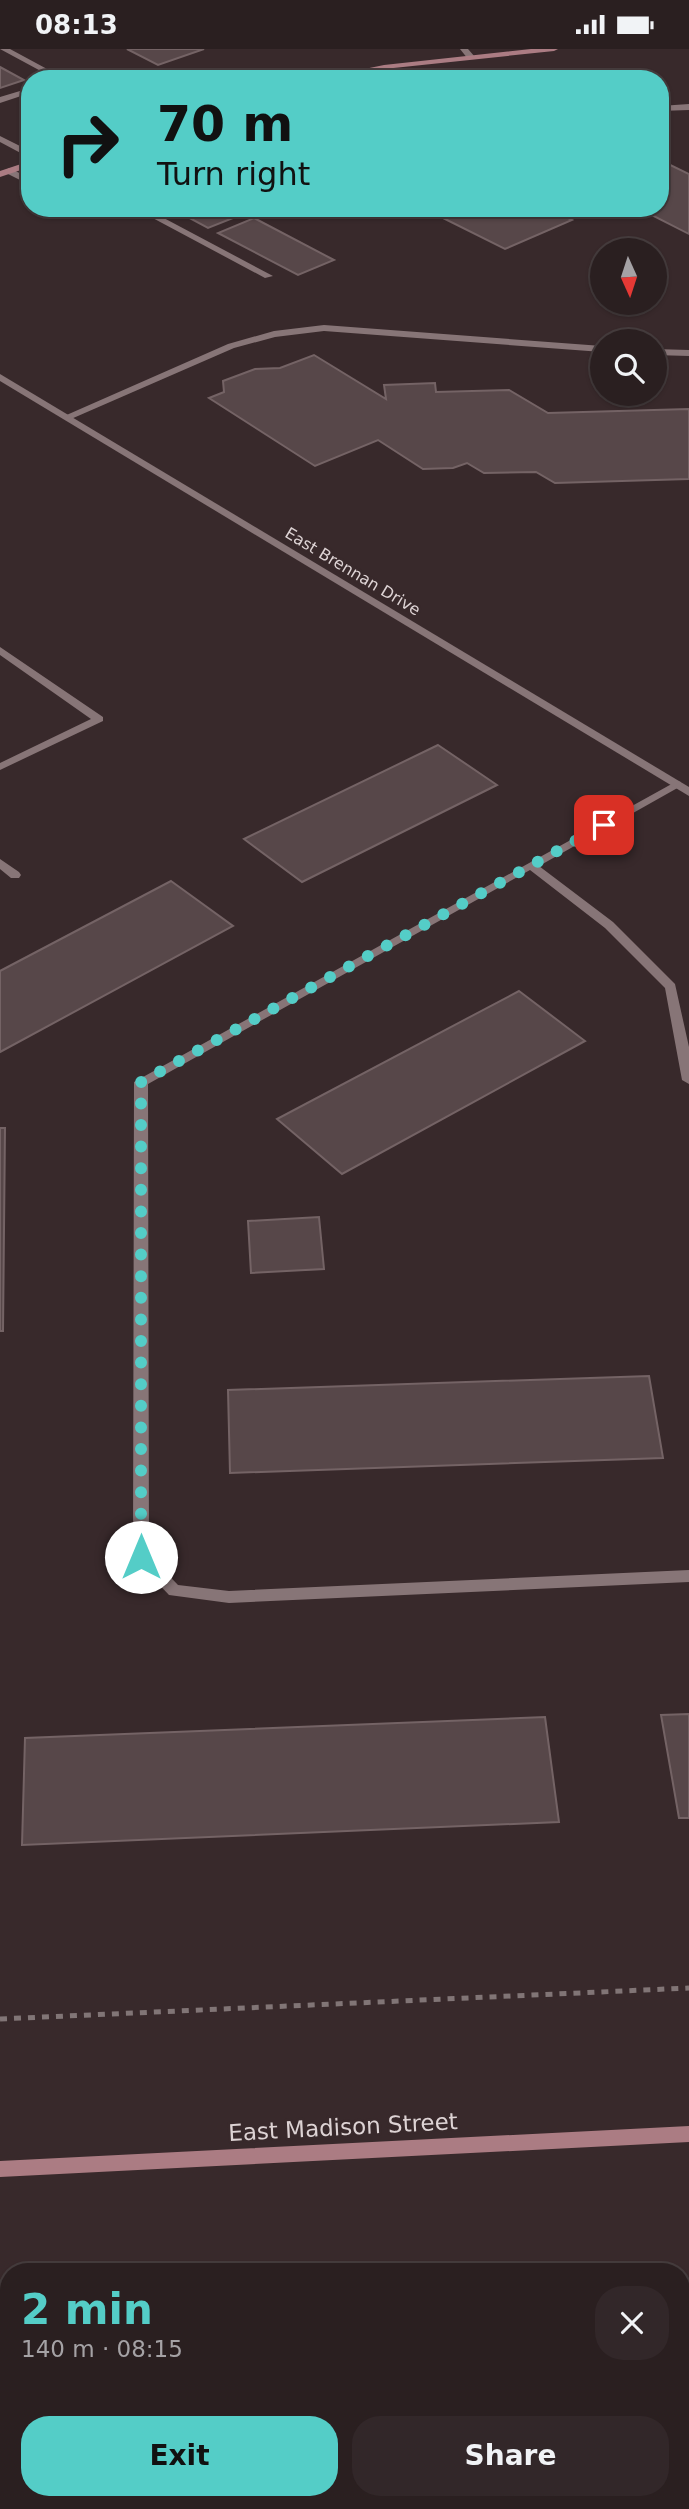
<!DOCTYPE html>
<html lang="en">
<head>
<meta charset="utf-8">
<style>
	:root { --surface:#2a1f20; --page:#322729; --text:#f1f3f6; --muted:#a5a2a5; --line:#463d3e; --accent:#54cdc7 }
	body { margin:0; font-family:"DejaVu Sans",sans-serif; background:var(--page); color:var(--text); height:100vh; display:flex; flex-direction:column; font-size:26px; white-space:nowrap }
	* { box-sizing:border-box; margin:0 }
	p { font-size:23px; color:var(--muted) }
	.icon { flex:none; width:38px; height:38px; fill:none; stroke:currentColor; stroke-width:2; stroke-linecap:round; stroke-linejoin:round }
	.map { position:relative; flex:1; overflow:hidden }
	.panel { position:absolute; left:0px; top:2214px; width:690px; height:247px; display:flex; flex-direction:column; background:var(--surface); border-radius:28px 28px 0 0; box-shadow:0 2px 5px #0004,0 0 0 2px var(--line) }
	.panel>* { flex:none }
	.guide { position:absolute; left:21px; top:21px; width:648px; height:147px; border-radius:28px; box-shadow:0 2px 5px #0004,0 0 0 2px var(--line); background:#54cdc7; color:#111; overflow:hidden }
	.needle { width:46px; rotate:177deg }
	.fabs { position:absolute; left:590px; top:189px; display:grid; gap:14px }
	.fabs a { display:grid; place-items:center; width:77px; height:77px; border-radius:50%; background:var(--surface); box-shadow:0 2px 5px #0004,0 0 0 2px var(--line); font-size:35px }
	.pin { position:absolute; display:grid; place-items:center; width:60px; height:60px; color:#fff; margin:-30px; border-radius:14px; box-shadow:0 4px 10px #0006 }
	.me { position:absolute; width:77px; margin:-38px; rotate:0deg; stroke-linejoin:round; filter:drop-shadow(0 0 5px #0008) }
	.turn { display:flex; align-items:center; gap:24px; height:147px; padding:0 21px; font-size:32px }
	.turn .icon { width:91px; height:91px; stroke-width:2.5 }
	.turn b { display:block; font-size:49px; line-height:60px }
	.round { display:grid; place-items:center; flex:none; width:74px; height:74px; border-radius:28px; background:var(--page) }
	.headline { display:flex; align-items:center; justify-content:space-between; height:119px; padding:0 21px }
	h1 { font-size:42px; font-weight:800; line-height:52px; color:var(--accent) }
	.cta { display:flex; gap:14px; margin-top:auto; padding:14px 21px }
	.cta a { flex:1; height:80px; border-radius:28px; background:var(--accent); color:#111; font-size:28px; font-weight:800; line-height:80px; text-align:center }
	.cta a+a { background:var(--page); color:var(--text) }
	.status { display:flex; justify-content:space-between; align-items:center; height:49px; padding:0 35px; background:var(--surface); direction:ltr }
	.status svg { height:19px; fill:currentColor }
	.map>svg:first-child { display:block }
	.building { fill:#574749; stroke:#746365; stroke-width:2 }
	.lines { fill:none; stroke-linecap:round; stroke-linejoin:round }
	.path { stroke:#817576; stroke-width:5; stroke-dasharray:7 7; stroke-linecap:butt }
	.lane { fill:#877577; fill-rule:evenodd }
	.street { fill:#877577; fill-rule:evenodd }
	.secondary { fill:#ab7c83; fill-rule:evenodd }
	.route { stroke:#54cdc7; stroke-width:12; stroke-dasharray:0 21.6 }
	.labels { text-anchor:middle; stroke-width:5; stroke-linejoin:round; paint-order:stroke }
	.far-street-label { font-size:16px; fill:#ddd3d4; stroke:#38292b }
	.near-street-label { font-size:23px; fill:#ddd3d4; stroke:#38292b }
</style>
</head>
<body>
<div class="status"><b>08:13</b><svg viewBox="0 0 49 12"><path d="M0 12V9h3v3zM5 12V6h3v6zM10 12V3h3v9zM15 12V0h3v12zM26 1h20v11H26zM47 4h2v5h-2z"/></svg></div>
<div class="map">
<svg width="689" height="2460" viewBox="0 0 689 2460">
	<rect width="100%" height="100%" fill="#38292b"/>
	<path class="building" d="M 127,0 L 204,0 L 158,16 Z
		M 0,18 L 24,31 L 0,39 Z
		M 660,111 L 689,125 L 689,185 L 638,159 L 660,159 Z
		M 171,159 L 241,159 L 248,163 L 208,179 Z
		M 423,159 L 548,159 L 572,171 L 505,200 Z
		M 254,169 L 334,211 L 298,226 L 218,184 Z
		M 314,306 L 386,350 L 384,336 L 435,334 L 436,343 L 509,341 L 548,364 L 689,360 L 689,430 L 555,434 L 536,423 L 484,424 L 467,414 L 453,419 L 423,420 L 378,391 L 315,417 L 209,349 L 224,343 L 223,332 L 255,320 L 280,319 Z
		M 438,696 L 497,736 L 302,833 L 244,790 Z
		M 171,832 L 233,877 L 0,1003 L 0,922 Z
		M 519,942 L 585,992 L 342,1125 L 277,1070 Z
		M 0,1079 L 5,1079 L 3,1282 L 0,1282 Z
		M 319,1168 L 324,1220 L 251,1224 L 248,1172 Z
		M 649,1327 L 663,1409 L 230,1424 L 228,1341 Z
		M 689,1665 L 689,1769 L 679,1769 L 661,1666 Z
		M 545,1668 L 559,1773 L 22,1796 L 25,1689 Z
		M 402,2452 L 429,2452 L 450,2460 L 402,2460 Z"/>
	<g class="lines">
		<path class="path" d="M 0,1970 L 689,1939"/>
		<path class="lane" d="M 0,0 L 10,0 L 60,27 L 58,30 L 48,30 L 50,27 Z
			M 460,0 L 468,0 L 475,8 L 468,10 Z
			M 30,39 L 30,44 L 0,54 L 0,48 Z
			M 689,55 L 689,61 L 660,62 L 660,57 Z
			M 0,87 L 30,102 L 30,109 L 0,93 Z
			M 9,119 L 30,129 L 30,136 L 6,124 L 5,122 Z
			M 134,159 L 145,159 L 273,227 L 265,229 Z
			M 324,276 L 602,297 L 602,303 L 324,282 L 275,288 L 234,299 L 71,370 L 62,368 L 228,295 L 274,282 Z
			M 654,300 L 689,301 L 689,307 L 654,306 Z
			M 0,598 L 103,668 L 103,672 L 0,721 L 0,714 L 91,670 L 0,606 Z
			M 677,732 L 681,733 L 681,737 L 539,817 L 613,873 L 675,935 L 689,998 L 689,1035 L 682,1031 L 665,939 L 605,879 L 530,821 L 148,1035 L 149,1506 L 178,1536 L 229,1542 L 689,1521 L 689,1533 L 229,1554 L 169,1546 L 133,1508 L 134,1033 Z
			M 0,810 L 19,823 L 21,826 L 19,829 L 11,829 L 0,820 Z"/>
		<path class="street" d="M 0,325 L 689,738 L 689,747 L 0,332 Z"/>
		<path class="secondary" d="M 531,0 L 558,0 L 554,2 L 384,20 L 335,30 L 316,30 L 384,16 Z
			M 30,112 L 30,118 L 0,128 L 0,122 Z
			M 689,2077 L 689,2093 L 0,2128 L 0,2112 Z"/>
	</g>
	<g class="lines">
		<path class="route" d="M 141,1508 L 141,1033 L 604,776"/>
	</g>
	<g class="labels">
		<g class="far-street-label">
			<text transform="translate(353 522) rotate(31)" y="6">East Brennan Drive</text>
		</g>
		<g class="near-street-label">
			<text transform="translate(343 2078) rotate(-3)" y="8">East Madison Street</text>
		</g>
	</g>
</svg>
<div class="fabs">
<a><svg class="needle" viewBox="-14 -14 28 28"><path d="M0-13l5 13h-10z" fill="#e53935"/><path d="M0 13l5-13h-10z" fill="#a5a2a5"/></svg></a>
<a><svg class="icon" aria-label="search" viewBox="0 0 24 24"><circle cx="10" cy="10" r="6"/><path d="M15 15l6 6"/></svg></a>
</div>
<div class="pin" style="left:604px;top:776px;background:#d93025"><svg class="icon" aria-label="arrive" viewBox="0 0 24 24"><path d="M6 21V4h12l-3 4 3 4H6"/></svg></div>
<svg class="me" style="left:141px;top:1508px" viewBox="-20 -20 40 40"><circle r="19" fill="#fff"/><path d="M0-13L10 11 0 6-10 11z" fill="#54cdc7"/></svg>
<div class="guide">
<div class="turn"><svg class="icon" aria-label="right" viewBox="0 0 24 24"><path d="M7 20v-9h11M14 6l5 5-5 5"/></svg><div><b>70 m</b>Turn right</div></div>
</div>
<section class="panel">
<div class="headline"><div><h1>2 min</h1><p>140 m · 08:15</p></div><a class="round"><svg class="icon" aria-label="close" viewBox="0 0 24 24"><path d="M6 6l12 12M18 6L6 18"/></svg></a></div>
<div class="cta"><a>Exit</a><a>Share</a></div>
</section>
</div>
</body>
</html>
